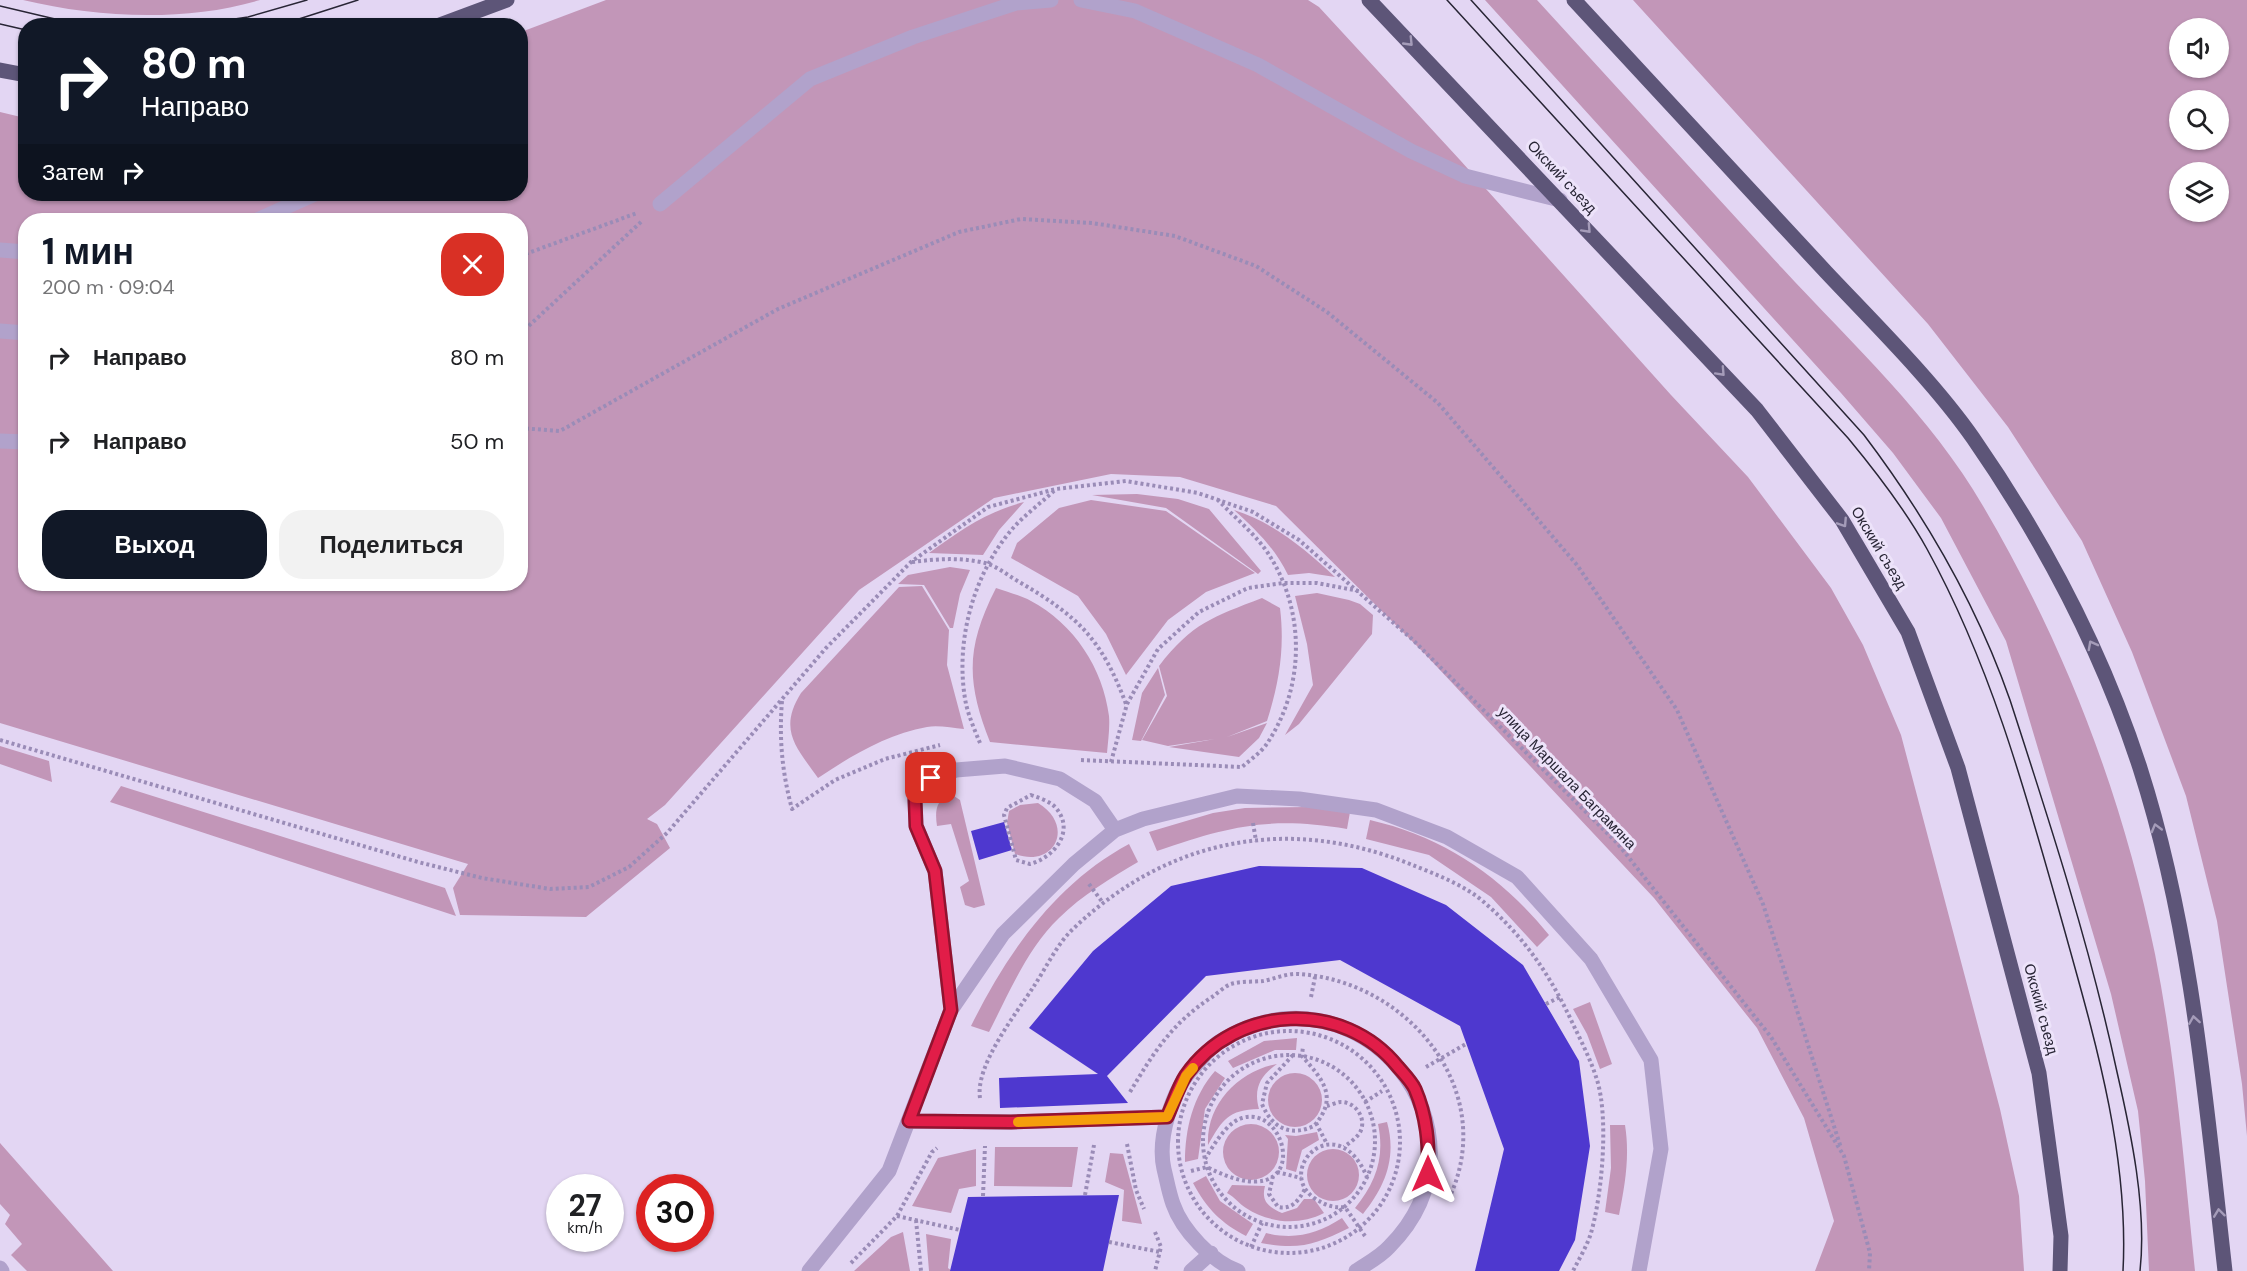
<!DOCTYPE html>
<html lang="ru">
<head>
<meta charset="utf-8">
<style>
	:root { --surface:#fff; --page:#f2f2f2; --text:#202124; --muted:#757577; --accent:#111827 }
	body { margin:0; font-family:"DM Sans",sans-serif; background:var(--page); color:var(--text); height:100vh; display:flex; flex-direction:column; font-size:22px; white-space:nowrap }
	* { box-sizing:border-box; margin:0 }
	p { font-size:20px; color:var(--muted) }
	.icon { flex:none; width:33px; height:33px; fill:none; stroke:currentColor; stroke-width:2; stroke-linecap:round; stroke-linejoin:round }
	.map { position:relative; flex:1; overflow:hidden }
	.panel { position:absolute; left:18px; top:213px; width:510px; height:378px; display:flex; flex-direction:column; background:var(--surface); border-radius:24px; box-shadow:0 2px 4px #0004 }
	.panel>* { flex:none }
	.top-card { position:absolute; left:18px; top:18px; width:510px; height:183px; border-radius:24px; box-shadow:0 2px 4px #0004; background:#111827; color:#fff; overflow:hidden }
	.fabs { position:absolute; left:2169px; top:18px; display:grid; gap:12px }
	.fabs a { display:grid; place-items:center; width:60px; height:60px; border-radius:50%; background:var(--surface); box-shadow:0 2px 4px #0004; font-size:30px }
	.speed { position:absolute; left:546px; top:1174px; display:flex; gap:12px; font-size:30px; font-weight:700; text-align:center }
	.speed>* { display:grid; place-content:center; width:78px; height:78px; border-radius:50%; background:var(--surface); box-shadow:0 2px 4px #0004; line-height:1 }
	.speed small { font-size:15px; font-weight:400 }
	.speed .limit { border:9px solid #d22; background:#fff; color:#111 }
	.pin { position:absolute; display:grid; place-items:center; width:51px; height:51px; color:#fff; margin:-26px; border-radius:12px; box-shadow:0 3px 9px #0006 }
	.me { position:absolute; width:66px; margin:-33px; rotate:0deg; stroke-linejoin:round; filter:drop-shadow(0 0 4px #0008) }
	.turn { display:flex; align-items:center; gap:21px; height:126px; padding:0 24px; font-size:27px }
	.turn .icon { width:78px; height:78px; stroke-width:2.5 }
	.turn b { display:block; font-size:42px; line-height:51px }
	.then { display:flex; align-items:center; height:57px; padding:0 24px; background:#0003; gap:12px; font-size:22px }
	.round { display:grid; place-items:center; flex:none; width:63px; height:63px; border-radius:24px; background:var(--page) }
	.overview { display:flex; align-items:center; justify-content:space-between; height:102px; padding:0 24px }
	h1 { font-size:36px; font-weight:700; line-height:45px; color:var(--accent) }
	.primary-button { display:flex; gap:12px; margin-top:auto; padding:12px 24px }
	.primary-button a { flex:1; height:69px; border-radius:24px; background:var(--accent); color:#fff; font-size:24px; font-weight:700; line-height:69px; text-align:center }
	.primary-button a+a { background:var(--page); color:var(--text) }
	ul { padding:0; list-style:none }
	li { display:flex; align-items:center; gap:18px; height:84px; padding:0 24px }
	li div { flex:1 }
	li b { display:block; font-size:22px }
	li em { font-style:normal }
	.map>svg:first-child { display:block }
	.green { fill:#c296b8; fill-rule:evenodd }
	.building { fill:#4e38cf }
	.lines { fill:none; stroke-linecap:round; stroke-linejoin:round }
	.path { stroke:#9a8cb7; stroke-width:4; stroke-dasharray:3 3; stroke-linecap:butt }
	.minor { stroke:#b1a2cb; stroke-width:15 }
	.major { stroke:#5d5578; stroke-width:15 }
	.tram { stroke:#282535; stroke-width:1.5 }
	.oneway { stroke:#a59cb9 }
	.route-casing { stroke:#92132f; stroke-width:15 }
	.route { stroke:#e11d48; stroke-width:10 }
	.slow { stroke:#f59e0b; stroke-width:10 }
	.labels { text-anchor:middle; stroke-width:6; stroke-linejoin:round; paint-order:stroke }
	.street-label { font-size:15px; fill:#282535; stroke:#ede3fa }
</style>
</head>
<body>
<div class="map">
<svg width="2247" height="1271" viewBox="0 0 2247 1271">
	<rect width="100%" height="100%" fill="#e3d6f3"/>
	<path class="green" d="M 23,0 L 260,0 C 186,22 98,18 23,0 Z
		M 606,0 L 1308,0 L 1319,7 L 1460,160 L 1671,395 L 1748,477 L 1831,588 L 1863,645 L 1901,735 L 2000,1109 L 2019,1196 L 2024,1271 L 1815,1271 L 1834,1221 L 1804,1118 L 1757,1028 L 1654,898 L 1424,653 L 1276,506 L 1180,477 L 1111,474 L 994,498 L 859,590 L 665,805 L 647,819 L 657,824 L 670,848 L 586,917 L 460,915 L 453,888 L 468,864 L 0,723 L 0,112 L 25,118 L 26,194 L 520,194 L 521,32 ZM 26,220 L 520,220 L 520,584 L 26,584 Z
		M 1485,0 L 1537,0 C 1619,89 1700,179 1782,268 C 1852,344 1931,416 1983,506 C 2065,645 2123,797 2155,954 C 2176,1059 2184,1165 2195,1271 L 2149,1271 L 2145,1181 L 2138,1111 L 2111,994 L 2006,641 L 1941,518 L 1893,453 L 1841,393 Z
		M 1633,0 L 2247,0 L 2247,1136 L 2242,1084 L 2217,921 L 2186,796 L 2132,652 L 2082,541 L 2008,427 L 1928,324 ZM 2180,28 L 2218,28 L 2218,68 L 2180,68 ZM 2180,100 L 2218,100 L 2218,140 L 2180,140 ZM 2180,172 L 2218,172 L 2218,212 L 2180,212 Z
		M 1137,494 L 1178,499 L 1209,509 L 1261,571 L 1258,574 L 1166,508 L 1092,495 Z
		M 1091,500 L 1166,511 L 1255,573 L 1206,592 L 1168,620 L 1126,675 L 1106,634 L 1078,596 L 1011,558 L 1017,543 L 1059,508 Z
		M 1024,502 L 999,530 L 983,555 L 929,553 C 961,530 986,512 1024,502 Z
		M 1234,510 C 1273,522 1306,550 1335,577 L 1309,573 L 1288,575 C 1275,548 1256,530 1234,510 Z
		M 950,567 L 970,570 L 960,594 L 953,628 L 950,628 L 924,585 L 898,584 L 908,575 Z
		M 922,586 L 949,630 L 947,665 L 964,729 C 952,728 938,725 927,727 C 887,734 851,756 818,778 C 796,747 778,730 801,693 L 899,587 Z
		M 996,588 C 1007,592 1020,595 1031,601 C 1074,624 1103,668 1109,716 C 1110,728 1108,741 1107,753 L 990,742 C 966,681 966,647 996,588 Z
		M 1317,593 L 1349,600 L 1360,604 L 1373,615 L 1372,634 L 1299,724 L 1285,735 L 1313,685 L 1307,644 L 1295,596 Z
		M 1262,598 L 1280,608 C 1285,649 1279,683 1267,721 L 1227,737 L 1267,723 L 1259,738 L 1239,757 L 1169,747 L 1215,739 L 1168,746 L 1142,740 L 1167,696 L 1159,666 C 1192,623 1213,617 1262,598 Z
		M 1158,668 L 1165,695 L 1141,741 L 1132,740 L 1142,693 Z
		M 0,746 L 49,761 L 52,782 L 0,764 Z
		M 121,786 L 445,888 L 456,916 L 110,802 Z
		M 951,794 L 960,800 L 985,905 L 974,908 L 965,905 L 960,887 L 969,881 L 951,824 L 937,826 C 935,813 935,799 951,794 Z
		M 1038,803 C 1076,826 1054,869 1015,854 L 1007,823 L 1009,811 L 1020,805 Z
		M 1308,807 L 1350,812 L 1347,829 C 1270,816 1229,826 1157,851 L 1149,832 L 1213,813 L 1245,808 Z
		M 1370,820 C 1444,837 1501,876 1549,935 L 1537,947 L 1491,897 L 1429,855 L 1366,839 Z
		M 1129,844 L 1138,862 C 1111,878 1082,895 1059,918 C 1027,949 1009,993 989,1032 L 971,1026 C 1007,953 1056,883 1129,844 Z
		M 1590,1002 L 1612,1064 L 1600,1069 L 1587,1034 L 1573,1009 Z
		M 1297,1038 L 1296,1050 L 1275,1050 L 1233,1068 L 1228,1061 L 1264,1041 Z
		M 1277,1064 C 1261,1075 1253,1088 1259,1109 C 1228,1110 1223,1119 1208,1145 C 1206,1104 1239,1071 1277,1064 Z
		M 1215,1071 L 1225,1078 L 1205,1109 L 1198,1159 L 1185,1162 C 1185,1129 1193,1096 1215,1071 Z
		M1268 1100a27 27 0 1 1 54 0a27 27 0 1 1-54 0Z
		M 1387,1122 C 1397,1158 1385,1187 1363,1214 L 1355,1208 C 1376,1182 1385,1157 1378,1124 Z
		M1223 1152a28 28 0 1 1 56 0a28 28 0 1 1-56 0Z
		M 1610,1125 L 1625,1125 C 1630,1156 1625,1185 1619,1215 L 1605,1212 L 1611,1168 Z
		M 1317,1132 L 1319,1140 L 1302,1150 L 1296,1172 L 1286,1169 L 1288,1139 L 1285,1135 L 1296,1136 Z
		M 0,1143 L 113,1271 L 27,1271 L 11,1255 L 22,1244 L 5,1224 L 10,1215 L 0,1204 Z
		M 995,1147 L 1078,1147 L 1072,1187 L 994,1186 Z
		M 976,1149 L 976,1186 L 959,1189 L 951,1213 L 912,1206 L 938,1158 Z
		M1307 1175a26 26 0 1 1 52 0a26 26 0 1 1-52 0Z
		M 1110,1153 L 1123,1154 L 1142,1224 L 1122,1221 L 1124,1190 L 1105,1182 Z
		M 1206,1176 L 1220,1201 L 1253,1224 L 1246,1236 C 1221,1223 1207,1209 1193,1183 Z
		M 1232,1185 L 1265,1186 C 1261,1201 1268,1207 1282,1213 L 1297,1208 L 1304,1199 L 1314,1199 L 1324,1213 C 1299,1226 1269,1223 1246,1208 C 1239,1204 1235,1197 1227,1193 Z
		M 1342,1218 L 1349,1228 C 1314,1245 1300,1250 1261,1243 L 1266,1233 C 1295,1240 1317,1234 1342,1218 Z
		M 903,1232 L 910,1271 L 854,1271 L 891,1237 Z
		M 926,1234 L 951,1239 L 948,1268 L 952,1271 L 929,1271 Z"/>
	<path class="building" d="M 1004,822 L 1012,850 L 979,860 L 971,831 Z
		M 1259,866 L 1362,868 L 1446,905 L 1523,965 L 1579,1061 L 1590,1146 L 1575,1240 L 1559,1271 L 1475,1271 L 1504,1149 L 1460,1026 L 1340,960 L 1206,976 L 1107,1076 L 1128,1103 L 1000,1108 L 999,1078 L 1098,1074 L 1029,1028 L 1093,951 L 1171,886 Z
		M 1119,1195 L 1103,1271 L 950,1271 L 968,1197 Z"/>
	<g class="lines">
		<path class="path" d="M 520,256 L 637,213
			M 520,334 L 642,221
			M 520,428 L 560,431 L 778,309 L 959,232 L 1021,219 L 1092,223 L 1175,236 L 1256,266 L 1327,312 L 1438,403 L 1577,565 L 1677,710 L 1763,904 L 1841,1148
			M 912,562 C 937,559 960,557 985,563 C 997,566 1010,577 1021,583 C 1079,617 1102,640 1126,704
			M 782,701 C 779,739 782,772 792,809 L 835,780 L 885,759 L 940,745
			M 0,740 L 418,862 L 482,878 L 550,889 L 589,887 L 629,867 L 667,833 L 826,648 L 911,562 L 988,507 L 1056,489 L 1126,481 L 1198,493 L 1253,512 L 1299,540 L 1413,640 L 1618,844 L 1771,1037 L 1844,1156 L 1870,1253 L 1869,1271
			M 980,743 C 975,731 969,717 966,704 C 954,643 973,573 1014,527 C 1026,514 1042,502 1055,490
			M 1081,760 L 1242,767 C 1250,760 1260,753 1266,745 C 1304,690 1306,615 1271,558 C 1259,537 1235,518 1218,500
			M 1111,762 L 1127,704 L 1158,649 L 1199,612 L 1248,588 L 1283,583 L 1317,583 L 1359,591
			M 1031,795 C 1039,798 1050,801 1056,808 C 1076,832 1053,858 1030,864 L 1016,860 L 1004,815 L 1007,808 Z
			M 1253,823 L 1256,841
			M 1089,884 L 1103,903
			M 1311,997 L 1315,977
			M 1546,1004 L 1560,997
			M1178 1142a111 111 0 1 1 222 0a111 111 0 1 1-222 0Z
			M1203 1141a86 86 0 1 1 172 0a86 86 0 1 1-172 0Z
			M 1293,1055 L 1267,1083 L 1262,1104 C 1272,1128 1290,1137 1314,1126 C 1339,1097 1323,1080 1302,1056 L 1303,1046
			M 1426,1067 L 1466,1044
			M 1130,1092 C 1154,1052 1172,1023 1212,997 C 1218,993 1225,986 1231,984 C 1241,981 1253,982 1263,981 C 1274,979 1287,973 1299,974 C 1407,981 1497,1088 1451,1194
			M 980,1098 C 975,1065 1016,1014 1034,986 C 1046,968 1057,944 1073,929 C 1168,838 1288,815 1410,864 C 1435,874 1465,885 1485,903 C 1525,938 1550,975 1572,1022 C 1581,1041 1591,1060 1597,1080 C 1609,1118 1602,1195 1591,1233 C 1587,1246 1579,1259 1573,1271
			M 1365,1102 L 1382,1091
			M 1327,1106 C 1331,1105 1337,1102 1341,1102 C 1357,1102 1368,1121 1359,1134 C 1355,1139 1349,1143 1344,1147
			M 1316,1123 L 1327,1144
			M 1127,1144 L 1136,1190 L 1144,1209
			M 1191,1171 L 1207,1167 C 1314,1222 1291,1103 1242,1118 C 1226,1123 1214,1145 1205,1159
			M 1277,1172 L 1301,1178
			M 1273,1176 L 1269,1194 L 1278,1207 C 1292,1210 1299,1200 1305,1189
			M 1085,1195 L 1094,1145
			M 983,1196 L 985,1146
			M 897,1216 L 960,1230
			M 916,1220 L 921,1271
			M 1155,1232 L 1161,1247 L 1155,1271
			M 1365,1236 L 1345,1207 C 1332,1208 1325,1205 1314,1198 C 1274,1169 1337,1106 1367,1177
			M 1109,1242 L 1160,1252
			M 1251,1247 L 1262,1223
			M 851,1263 L 897,1216 L 932,1152 L 937,1148"/>
		<path class="minor" d="M 1081,0 L 1135,11 L 1258,65 L 1411,151 L 1465,176 L 1560,200
			M 660,204 L 810,79 L 913,37 L 1016,3 L 1051,0
			M 257,220 L 315,194
			M 0,250 L 26,252
			M 0,331 L 26,333
			M 0,441 L 26,442
			M 951,1010 L 935,871 L 916,826 L 915,800 L 931,778 L 956,770 L 1005,766 L 1060,779 L 1095,801 L 1115,830
			M 909,1121 L 1011,1122 L 1167,1117
			M 0,1268 L 2,1271
			M 809,1271 L 889,1171 L 951,1010 L 1003,934 L 1074,864 L 1115,830 L 1143,819 L 1237,796 L 1299,799 L 1376,810 L 1447,837 L 1517,877 L 1591,959 L 1651,1060 L 1661,1149 L 1639,1271
			M 1191,1271 L 1211,1253
			M 1238,1271 C 1212,1262 1182,1230 1173,1204 C 1169,1193 1167,1181 1164,1169 C 1157,1139 1172,1090 1193,1068 C 1201,1060 1209,1048 1219,1042 C 1359,954 1503,1133 1389,1247 C 1380,1257 1366,1264 1356,1271"/>
		<path class="major" d="M 1369,0 L 1757,410 L 1842,520 L 1908,632 L 1958,768 L 2039,1073 L 2061,1236 L 2060,1271
			M 1574,0 C 1658,91 1742,181 1826,272 C 1874,323 1933,381 1973,438 C 2043,539 2102,651 2140,768 C 2192,930 2206,1103 2225,1271
			M 437,26 L 507,0
			M 0,70 L 26,75"/>
		<path class="tram" d="M 1447,0 L 1848,438 C 1877,473 1905,509 1927,549 C 1993,669 2028,801 2065,932 C 2096,1043 2129,1156 2123,1271
			M 1471,0 L 1864,435 C 1926,517 1976,603 2010,700 C 2050,823 2090,946 2117,1072 C 2131,1133 2147,1208 2140,1271
			M 0,6 L 55,19 L 121,26
			M 0,24 L 26,30
			M 188,26 L 248,17 L 307,0
			M 277,26 L 358,0"/>
	</g>
	<defs><path id="oneway-chevron" d="M-2-3.5L2.5 0L-2 3.5" fill="none" stroke-width="1.6" stroke-linecap="round" stroke-linejoin="round" transform="scale(1.5)"/></defs>
	<g class="oneway">
		<use href="#oneway-chevron" transform="translate(1409 42) rotate(46)"/>
		<use href="#oneway-chevron" transform="translate(1587 229) rotate(47)"/>
		<use href="#oneway-chevron" transform="translate(1721 372) rotate(47)"/>
		<use href="#oneway-chevron" transform="translate(1843 523) rotate(57)"/>
		<use href="#oneway-chevron" transform="translate(2092 645) rotate(-118)"/>
		<use href="#oneway-chevron" transform="translate(2156 828) rotate(-105)"/>
		<use href="#oneway-chevron" transform="translate(2194 1020) rotate(-99)"/>
		<use href="#oneway-chevron" transform="translate(2219 1213) rotate(-97)"/>
	</g>
	<g class="lines">
		<defs>
			<path id="route" d="M 931,778 L 915,800 L 916,826 L 935,871 L 951,1010 L 909,1121 L 1011,1122 L 1167,1117 C 1173,1104 1178,1087 1186,1075 C 1236,1004 1344,999 1398,1067 C 1404,1074 1411,1081 1415,1089 C 1427,1117 1429,1144 1428,1174"/>
		</defs>
		<use href="#route" class="route-casing"/>
		<use href="#route" class="route"/>
		<path class="slow" d="M 1018,1122 L 1167,1117 L 1186,1076 L 1193,1068"/>
	</g>
	<g class="labels">
		<g class="street-label">
			<text transform="translate(1562 177) rotate(47)" y="5">Окский съезд</text>
			<text transform="translate(1879 548) rotate(59)" y="5">Окский съезд</text>
			<text transform="translate(1567 778) rotate(46)" y="5">улица Маршала Баграмяна</text>
			<text transform="translate(2041 1009) rotate(75)" y="5">Окский съезд</text>
		</g>
	</g>
</svg>
<div class="fabs">
<a><svg class="icon" aria-label="sound" viewBox="0 0 24 24"><path d="M4 9h4l5-4v14l-5-4H4zM17 9q2 3 0 6"/></svg></a>
<a><svg class="icon" aria-label="search" viewBox="0 0 24 24"><circle cx="10" cy="10" r="6"/><path d="M15 15l6 6"/></svg></a>
<a><svg class="icon" aria-label="layers" viewBox="0 0 24 24"><path d="M12 4l9 5-9 5-9-5zM3 14l9 5 9-5"/></svg></a>
</div>
<div class="speed"><div>27<small>km/h</small></div><div class="limit">30</div></div>
<div class="pin" style="left:931px;top:778px;background:#d93025"><svg class="icon" aria-label="arrive" viewBox="0 0 24 24"><path d="M6 21V4h12l-3 4 3 4H6"/></svg></div>
<svg class="me" style="left:1428px;top:1174px" viewBox="-20 -20 40 40"><path d="M0-17L14 15 0 8-14 15z" fill="#e11d48" stroke="#fff" stroke-width="4"/></svg>
<div class="top-card">
<div class="turn"><svg class="icon" aria-label="right" viewBox="0 0 24 24"><path d="M7 20v-9h11M14 6l5 5-5 5"/></svg><div><b>80 m</b>Направо</div></div>
<div class="then">Затем<svg class="icon" aria-label="right" viewBox="0 0 24 24"><path d="M7 20v-9h11M14 6l5 5-5 5"/></svg></div>
</div>
<section class="panel">
<div class="overview"><div><h1>1 мин</h1><p>200 m · 09:04</p></div><a class="round" style="background:#d93025;color:#fff"><svg class="icon" aria-label="close" viewBox="0 0 24 24"><path d="M6 6l12 12M18 6L6 18"/></svg></a></div>
<ul>
<li><svg class="icon" aria-label="right" viewBox="0 0 24 24"><path d="M7 20v-9h11M14 6l5 5-5 5"/></svg><div><b>Направо</b></div><em>80 m</em></li>
<li><svg class="icon" aria-label="right" viewBox="0 0 24 24"><path d="M7 20v-9h11M14 6l5 5-5 5"/></svg><div><b>Направо</b></div><em>50 m</em></li>
</ul>
<div class="primary-button"><a>Выход</a><a>Поделиться</a></div>
</section>
</div>
</body>
</html>
